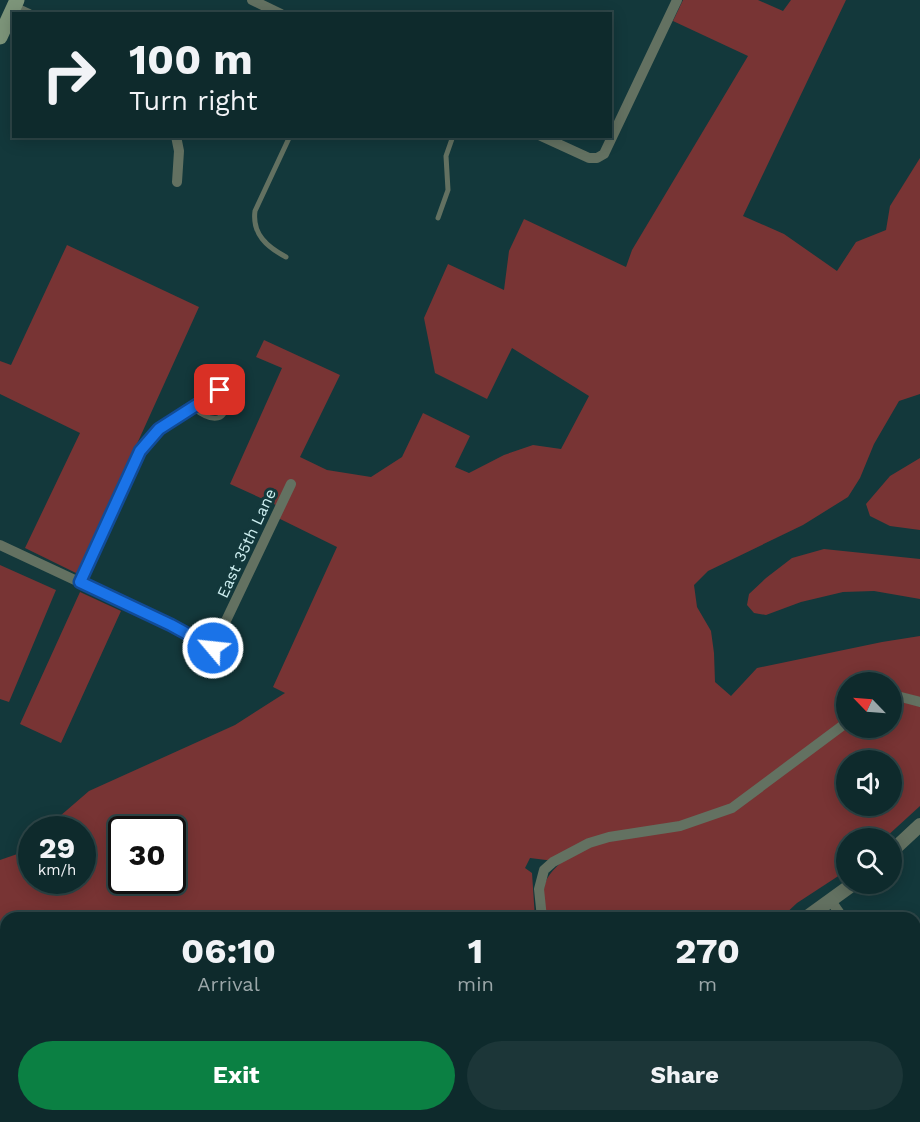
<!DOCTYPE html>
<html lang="en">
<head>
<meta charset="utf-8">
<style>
	:root { --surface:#0e2a2c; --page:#1c3638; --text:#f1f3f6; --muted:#9ba7a9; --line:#2e4648; --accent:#0b8043 }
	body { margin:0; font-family:"Work Sans",sans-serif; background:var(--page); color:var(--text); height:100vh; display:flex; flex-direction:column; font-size:22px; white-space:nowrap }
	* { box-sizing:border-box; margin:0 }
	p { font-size:20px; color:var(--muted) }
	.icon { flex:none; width:33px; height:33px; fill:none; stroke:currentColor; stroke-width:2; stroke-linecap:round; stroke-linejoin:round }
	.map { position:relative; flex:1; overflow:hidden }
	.panel { position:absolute; left:0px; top:912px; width:921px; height:210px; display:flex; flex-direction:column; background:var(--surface); border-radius:18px 18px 0 0; box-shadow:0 3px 15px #0003,0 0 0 2px var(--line) }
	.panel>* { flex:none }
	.top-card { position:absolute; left:12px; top:12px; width:600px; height:126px; border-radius:0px; box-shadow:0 3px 15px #0003,0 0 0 2px var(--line); background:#0e2a2c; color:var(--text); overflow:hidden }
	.needle { width:39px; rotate:295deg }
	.tools { position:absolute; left:836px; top:672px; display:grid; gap:12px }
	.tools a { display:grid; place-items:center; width:66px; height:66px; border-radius:50%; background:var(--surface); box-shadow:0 3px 15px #0003,0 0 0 2px var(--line); font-size:30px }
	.speed { position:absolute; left:18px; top:816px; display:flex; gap:12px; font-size:30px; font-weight:700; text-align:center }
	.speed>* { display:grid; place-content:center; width:78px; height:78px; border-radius:50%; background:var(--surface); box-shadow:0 3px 15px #0003,0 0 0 2px var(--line); line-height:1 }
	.speed small { font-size:15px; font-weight:400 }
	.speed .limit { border:3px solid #111; border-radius:9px; background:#fff; color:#111 }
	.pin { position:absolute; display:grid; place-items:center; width:51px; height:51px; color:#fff; margin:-26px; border-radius:12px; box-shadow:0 3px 9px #0006 }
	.me { position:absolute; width:66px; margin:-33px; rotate:298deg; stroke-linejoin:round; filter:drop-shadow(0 0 4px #0008) }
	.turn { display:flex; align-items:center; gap:21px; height:126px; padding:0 18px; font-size:27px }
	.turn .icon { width:78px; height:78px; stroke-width:2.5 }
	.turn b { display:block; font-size:42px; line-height:51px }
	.eta { display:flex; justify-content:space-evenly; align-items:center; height:102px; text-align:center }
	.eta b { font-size:36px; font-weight:700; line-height:42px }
	.action { display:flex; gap:12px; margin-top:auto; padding:12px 18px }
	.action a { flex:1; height:69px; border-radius:36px; background:var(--accent); color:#fff; font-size:24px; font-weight:700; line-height:69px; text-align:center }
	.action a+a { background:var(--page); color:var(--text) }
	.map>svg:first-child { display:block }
	.green { fill:#783434; fill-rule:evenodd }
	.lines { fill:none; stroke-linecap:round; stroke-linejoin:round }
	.service { stroke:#637161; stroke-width:5 }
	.minor { stroke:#637161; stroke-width:10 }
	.tertiary { stroke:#637161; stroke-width:14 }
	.secondary { stroke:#7d957a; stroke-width:15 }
	.route-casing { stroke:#114b97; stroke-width:15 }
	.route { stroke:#1a73e8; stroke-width:10 }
	.labels { text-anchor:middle; stroke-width:6; stroke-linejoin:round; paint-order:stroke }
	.street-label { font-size:16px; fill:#ccedef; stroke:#13383b }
</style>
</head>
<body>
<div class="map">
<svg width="920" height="1122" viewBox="0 0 920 1122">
	<rect width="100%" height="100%" fill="#13383b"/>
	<path class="green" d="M 683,0 L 758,0 L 783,11 L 791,0 L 846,0 L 743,216 L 784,234 L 837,271 L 856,242 L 886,230 L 890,206 L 920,158 L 920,394 L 899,401 L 874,444 L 860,478 L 848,497 L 803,525 L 708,571 L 694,585 L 697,607 L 711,631 L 714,653 L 715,682 L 731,696 L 757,668 L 882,642 L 920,636 L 920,806 L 885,838 L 846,838 L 846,871 L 797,903 L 781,918 L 546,918 C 543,891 539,881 562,862 L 530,858 L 525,868 L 532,873 L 535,918 L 6,918 L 6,1116 L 410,1116 L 400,1122 L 0,1122 L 0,860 L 23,852 L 31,843 L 32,880 L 82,880 L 82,830 L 45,829 L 89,791 L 235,725 L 285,693 L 273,687 L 337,547 L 272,515 L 276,505 L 230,484 L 282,368 L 256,357 L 264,340 L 340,375 L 300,457 L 327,470 L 371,477 L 402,457 L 423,413 L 470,436 L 455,467 L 469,473 L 504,455 L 533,445 L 561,449 L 589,396 L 512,348 L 487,399 L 435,373 L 424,318 L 448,264 L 504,290 L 509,251 L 524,219 L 626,267 L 632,250 L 748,56 L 673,21 ZM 846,682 L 891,682 L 891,728 L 846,728 ZM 846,760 L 891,760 L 891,806 L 846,806 ZM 122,830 L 172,830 L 172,880 L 122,880 Z
		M 67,245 L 199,307 L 78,574 L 25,548 L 80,433 L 0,394 L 0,361 L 11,365 Z
		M 920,458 L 920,530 L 890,526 L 870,516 L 866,504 L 890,476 Z
		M 824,549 L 920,559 L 920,599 L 874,591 L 843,592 L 801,602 L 766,615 L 754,613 L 747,605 L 749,594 L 766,578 L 792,558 Z
		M 0,565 L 56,590 L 9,702 L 0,699 Z
		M 80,592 L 121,611 L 61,743 L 20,724 Z
		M 626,1116 L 669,1116 L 669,1122 L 625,1122 Z
		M 689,1116 L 801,1116 L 802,1122 L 689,1122 Z"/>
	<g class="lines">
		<path class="service" d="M 438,218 L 448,190 L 446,156 L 453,136
			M 286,257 C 267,247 252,234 255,211 L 290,136
			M 80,582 L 140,451 L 159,429 L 213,393 L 220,390 L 227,394 C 229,424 212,423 193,408"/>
		<path class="minor" d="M 252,0 L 281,14
			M 14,7 L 29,14
			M 176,136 L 179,151 L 177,182
			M 541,136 L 589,158 L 597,158 L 604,154 L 677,0
			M 0,545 L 171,625 L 213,648 L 291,484
			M 891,697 L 901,697 L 920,702
			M 831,901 L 843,918
			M 542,918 L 539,889 L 544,870 L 553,862 L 589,843 L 609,837 L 680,826 L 732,808 L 846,723
			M 915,1087 L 920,1090
			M 441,1116 L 445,1122
			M 889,1116 L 892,1122
			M 562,1122 L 564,1116"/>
		<path class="tertiary" d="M 891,852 L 920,825
			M 806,918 L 853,884
			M 681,1122 L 681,1116"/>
		<path class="secondary" d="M 0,37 L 17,0"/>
	</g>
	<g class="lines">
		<defs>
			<path id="route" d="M 213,648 L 171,625 L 80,582 L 140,451 L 159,429 L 220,390"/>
		</defs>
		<use href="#route" class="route-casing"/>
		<use href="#route" class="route"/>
	</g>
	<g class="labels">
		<g class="street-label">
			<text transform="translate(246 543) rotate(-65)" y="6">East 35th Lane</text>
		</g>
	</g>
</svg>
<div class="tools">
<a><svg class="needle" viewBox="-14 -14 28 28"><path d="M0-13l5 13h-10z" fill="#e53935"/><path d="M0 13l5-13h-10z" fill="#9ba7a9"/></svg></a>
<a><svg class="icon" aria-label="sound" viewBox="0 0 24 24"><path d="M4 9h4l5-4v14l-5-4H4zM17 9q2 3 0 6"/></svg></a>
<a><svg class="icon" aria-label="search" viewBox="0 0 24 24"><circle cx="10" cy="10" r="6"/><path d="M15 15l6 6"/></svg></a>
</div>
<div class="speed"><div>29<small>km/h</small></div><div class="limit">30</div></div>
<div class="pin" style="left:220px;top:390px;background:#d93025"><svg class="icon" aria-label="arrive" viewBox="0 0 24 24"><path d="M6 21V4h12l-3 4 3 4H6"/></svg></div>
<svg class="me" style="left:213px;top:648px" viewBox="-20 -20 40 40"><circle r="17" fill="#1a73e8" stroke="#fff" stroke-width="3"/><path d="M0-11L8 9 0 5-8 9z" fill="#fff"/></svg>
<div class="top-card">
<div class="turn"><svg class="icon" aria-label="right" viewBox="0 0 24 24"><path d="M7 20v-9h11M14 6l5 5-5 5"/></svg><div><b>100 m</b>Turn right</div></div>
</div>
<section class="panel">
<div class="eta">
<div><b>06:10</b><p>Arrival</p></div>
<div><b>1</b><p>min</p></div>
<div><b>270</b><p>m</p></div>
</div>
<div class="action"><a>Exit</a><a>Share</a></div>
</section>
</div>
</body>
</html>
